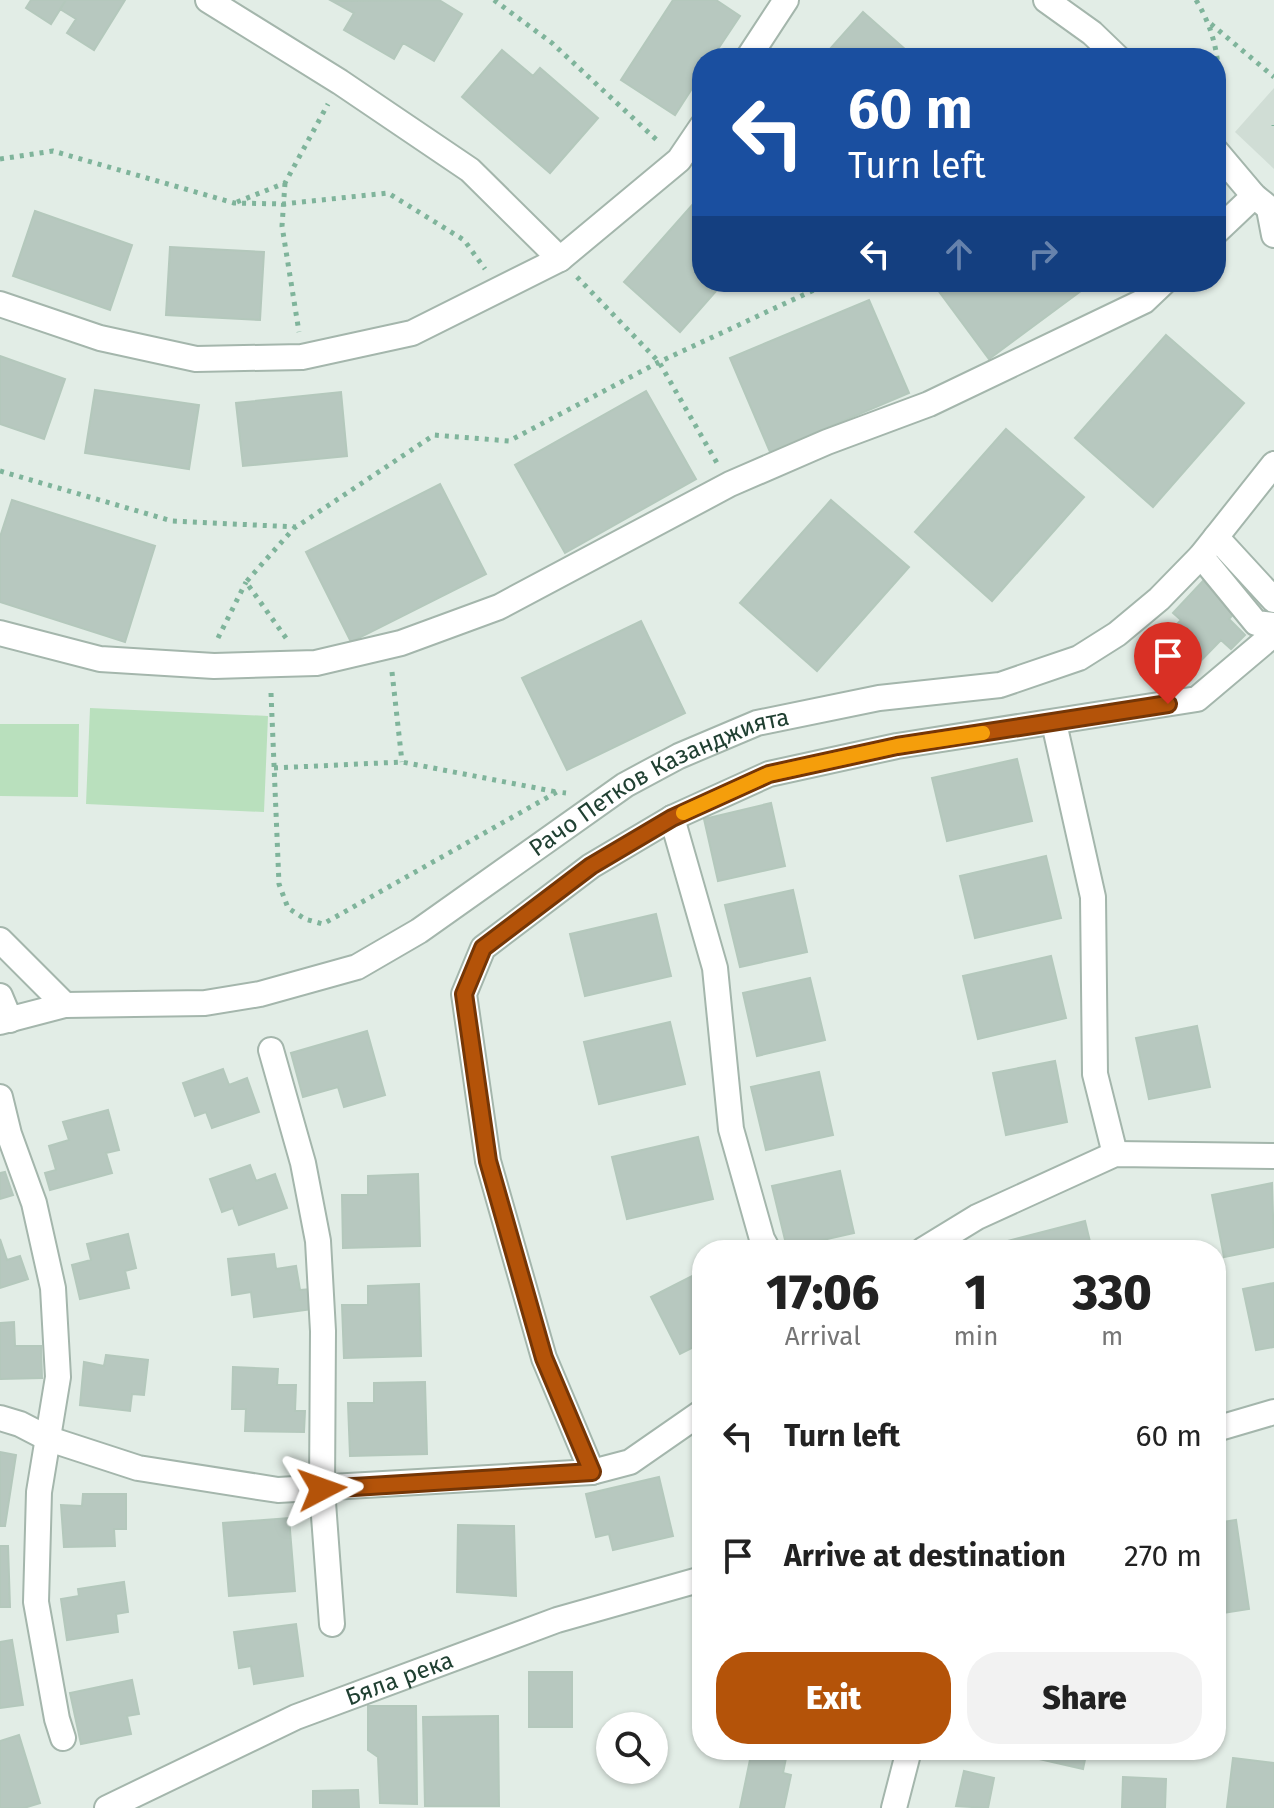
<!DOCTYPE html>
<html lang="en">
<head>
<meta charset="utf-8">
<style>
	:root { --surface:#fff; --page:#f2f2f2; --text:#222; --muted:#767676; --accent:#b45309 }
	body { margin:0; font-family:"Fira Sans",sans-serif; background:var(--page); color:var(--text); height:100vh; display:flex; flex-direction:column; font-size:30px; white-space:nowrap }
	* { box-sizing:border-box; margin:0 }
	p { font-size:26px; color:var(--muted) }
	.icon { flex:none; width:44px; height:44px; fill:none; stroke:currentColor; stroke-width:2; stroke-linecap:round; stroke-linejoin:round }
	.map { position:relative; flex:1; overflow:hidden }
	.sheet { position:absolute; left:692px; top:1240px; width:534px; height:520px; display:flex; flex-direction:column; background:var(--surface); border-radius:32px; box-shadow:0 2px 6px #0004 }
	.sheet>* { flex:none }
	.top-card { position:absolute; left:692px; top:48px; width:534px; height:244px; border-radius:32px; box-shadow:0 2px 6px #0004; background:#1a4fa0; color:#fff; overflow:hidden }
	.fabs { position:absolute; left:596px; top:1712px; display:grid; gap:16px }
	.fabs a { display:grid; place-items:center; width:72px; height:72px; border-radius:50%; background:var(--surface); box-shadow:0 2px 6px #0004; font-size:40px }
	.pin { position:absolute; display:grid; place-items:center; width:68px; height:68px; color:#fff; margin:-82px -34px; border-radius:50% 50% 50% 0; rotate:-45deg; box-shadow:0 0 8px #0007 }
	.pin .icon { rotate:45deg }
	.me { position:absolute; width:88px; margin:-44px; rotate:86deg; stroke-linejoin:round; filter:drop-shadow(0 0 6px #0008) }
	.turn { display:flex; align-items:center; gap:28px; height:168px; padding:0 24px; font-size:36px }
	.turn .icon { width:104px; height:104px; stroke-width:2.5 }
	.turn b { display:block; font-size:56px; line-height:68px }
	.lanes { display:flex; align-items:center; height:76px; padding:0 24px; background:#0003; justify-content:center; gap:40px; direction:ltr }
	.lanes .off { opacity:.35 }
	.eta { display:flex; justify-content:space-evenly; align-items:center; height:136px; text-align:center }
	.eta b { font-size:48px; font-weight:800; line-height:56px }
	.cta { display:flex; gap:16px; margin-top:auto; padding:16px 24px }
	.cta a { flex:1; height:92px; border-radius:32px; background:var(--accent); color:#fff; font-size:32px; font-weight:800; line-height:92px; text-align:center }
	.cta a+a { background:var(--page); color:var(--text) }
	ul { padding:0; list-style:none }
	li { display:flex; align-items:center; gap:24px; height:120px; padding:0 24px }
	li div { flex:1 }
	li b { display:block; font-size:30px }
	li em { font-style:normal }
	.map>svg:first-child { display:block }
	.built { fill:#d0ddd5 }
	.pitch { fill:#b9e0bd }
	.building { fill:#b7c8bf; stroke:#b4c8bc; stroke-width:2 }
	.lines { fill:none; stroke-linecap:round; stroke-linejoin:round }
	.minor-casing { stroke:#a4b6ac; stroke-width:28 }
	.path { stroke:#7fb49b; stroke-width:5; stroke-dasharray:4 6; stroke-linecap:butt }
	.minor { stroke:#fff; stroke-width:24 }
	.route-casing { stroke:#753606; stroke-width:20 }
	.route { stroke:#b45309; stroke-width:14 }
	.slow { stroke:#f59e0b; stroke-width:14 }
	.labels { text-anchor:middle; stroke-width:8; stroke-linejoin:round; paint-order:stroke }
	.street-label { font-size:24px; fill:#204032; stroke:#f3f9f5 }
</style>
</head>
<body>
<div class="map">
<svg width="1274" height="1808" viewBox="0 0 1274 1808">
	<rect width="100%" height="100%" fill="#e2ede6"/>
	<path class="built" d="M 1274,88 L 1274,169 L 1235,132 Z"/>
	<path class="pitch" d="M 90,708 L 268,716 L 264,812 L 86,804 Z
		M 0,724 L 79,724 L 78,797 L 0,796 Z"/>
	<path class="building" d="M 31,0 L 66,0 L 51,24 L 26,8 Z
		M 66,0 L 125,0 L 94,50 L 67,33 L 76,19 L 60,9 Z
		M 439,0 L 462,14 L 434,61 L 403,43 L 394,59 L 344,30 L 354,13 L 332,1 Z
		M 673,0 L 716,0 L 740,16 L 712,58 L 702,58 L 702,73 L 675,115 L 621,80 Z
		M 863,12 L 915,58 L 822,58 Z
		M 502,50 L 533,76 L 540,68 L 598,118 L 550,173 L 462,97 Z
		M 702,194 L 702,282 L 724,282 L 680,332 L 624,282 Z
		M 35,211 L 132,245 L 110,310 L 13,276 Z
		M 170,247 L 264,252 L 260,320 L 166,315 Z
		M 932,282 L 1093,282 L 989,359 Z
		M 869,300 L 909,393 L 770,452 L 730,358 Z
		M 1166,335 L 1244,403 L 1153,507 L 1075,438 Z
		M 0,356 L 65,379 L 44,439 L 0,424 Z
		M 95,390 L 199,405 L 189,469 L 85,453 Z
		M 646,391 L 696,479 L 565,553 L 515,465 Z
		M 341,392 L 347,456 L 243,466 L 236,403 Z
		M 1006,429 L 1084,497 L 992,601 L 915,532 Z
		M 440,484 L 486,574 L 351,642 L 306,552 Z
		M 12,500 L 155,546 L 125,642 L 0,602 L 0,537 Z
		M 831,500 L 909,567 L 817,671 L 740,603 Z
		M 1203,581 L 1236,611 L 1229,619 L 1245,635 L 1231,649 L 1221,640 L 1182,680 L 1151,651 L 1181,620 L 1173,613 Z
		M 641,621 L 685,713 L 567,770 L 522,678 Z
		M 1017,759 L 1032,821 L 947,841 L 932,778 Z
		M 771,803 L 785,866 L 718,881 L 704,819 Z
		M 1046,856 L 1061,918 L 975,938 L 960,876 Z
		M 793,890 L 807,952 L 740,967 L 725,905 Z
		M 656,914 L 671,976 L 585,996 L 570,934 Z
		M 1051,956 L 1066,1018 L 978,1039 L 963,976 Z
		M 810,978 L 825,1040 L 757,1056 L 743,993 Z
		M 670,1022 L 685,1084 L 599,1104 L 584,1042 Z
		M 1197,1026 L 1210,1087 L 1149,1099 L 1136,1038 Z
		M 367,1031 L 385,1095 L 344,1107 L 338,1087 L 303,1097 L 291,1053 Z
		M 1055,1061 L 1067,1122 L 1006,1135 L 993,1073 Z
		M 223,1069 L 229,1085 L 247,1078 L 259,1112 L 212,1128 L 206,1112 L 195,1116 L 183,1083 Z
		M 819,1072 L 833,1135 L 766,1150 L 751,1087 Z
		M 108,1110 L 119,1150 L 106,1153 L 112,1173 L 50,1190 L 45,1173 L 56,1170 L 49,1146 L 69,1140 L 63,1122 Z
		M 698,1137 L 713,1199 L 627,1219 L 612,1157 Z
		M 250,1165 L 256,1181 L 275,1174 L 287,1208 L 239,1225 L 233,1208 L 222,1212 L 210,1179 Z
		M 840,1171 L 854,1233 L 787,1248 L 772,1186 Z
		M 5,1172 L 13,1195 L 0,1199 L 0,1173 Z
		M 418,1174 L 420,1246 L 343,1248 L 342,1195 L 368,1195 L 368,1176 Z
		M 1272,1183 L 1274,1247 L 1224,1257 L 1212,1195 Z
		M 1085,1221 L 1092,1250 L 1002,1250 L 1000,1243 Z
		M 128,1234 L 136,1268 L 125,1271 L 129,1288 L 80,1299 L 72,1265 L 91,1260 L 87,1244 Z
		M 0,1239 L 7,1260 L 20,1256 L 28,1279 L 0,1288 Z
		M 274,1254 L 276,1269 L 296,1266 L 300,1290 L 311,1289 L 313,1309 L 254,1317 L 251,1292 L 232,1295 L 228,1259 Z
		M 702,1271 L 702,1343 L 680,1354 L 651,1297 Z
		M 1274,1283 L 1274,1347 L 1256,1350 L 1243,1289 Z
		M 419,1284 L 421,1356 L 344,1358 L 342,1305 L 368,1305 L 368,1286 Z
		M 14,1322 L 15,1346 L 41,1346 L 42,1378 L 0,1379 L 0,1323 Z
		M 106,1355 L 148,1360 L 144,1395 L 132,1394 L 130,1411 L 80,1405 L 84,1362 L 104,1366 Z
		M 233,1367 L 278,1369 L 277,1385 L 296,1385 L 295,1411 L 305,1411 L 304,1432 L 245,1431 L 246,1409 L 232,1409 Z
		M 425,1382 L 427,1454 L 350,1456 L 348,1403 L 374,1403 L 374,1383 Z
		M 0,1452 L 16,1455 L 5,1526 L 0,1526 Z
		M 659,1477 L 673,1536 L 613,1550 L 609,1534 L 596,1537 L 586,1494 Z
		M 83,1494 L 126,1494 L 126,1529 L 114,1529 L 115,1546 L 64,1547 L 61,1505 L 82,1506 Z
		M 289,1518 L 295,1591 L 229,1596 L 223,1523 Z
		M 1236,1520 L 1249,1609 L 1216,1614 L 1216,1523 Z
		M 458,1525 L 514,1526 L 516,1596 L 457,1592 Z
		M 0,1546 L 8,1546 L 10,1607 L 0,1607 Z
		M 124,1582 L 128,1612 L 116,1614 L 118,1632 L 67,1640 L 61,1599 L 79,1596 L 78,1589 Z
		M 296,1624 L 303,1676 L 254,1684 L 251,1666 L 239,1668 L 234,1632 Z
		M 12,1640 L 23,1705 L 0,1708 L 0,1642 Z
		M 529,1672 L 572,1672 L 572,1727 L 529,1727 Z
		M 132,1680 L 139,1714 L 127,1716 L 131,1734 L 81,1744 L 70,1693 Z
		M 368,1706 L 416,1706 L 417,1804 L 380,1803 L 378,1757 L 368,1750 Z
		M 498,1716 L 499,1806 L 425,1806 L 423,1717 Z
		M 19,1735 L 40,1803 L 24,1808 L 0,1808 L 0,1741 Z
		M 752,1750 L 787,1753 L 783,1773 L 791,1775 L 784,1808 L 740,1808 Z
		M 1041,1750 L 1087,1750 L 1083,1769 L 1039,1759 Z
		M 1233,1758 L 1274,1763 L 1274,1808 L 1227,1807 Z
		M 964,1771 L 994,1778 L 988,1808 L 956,1806 Z
		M 1123,1777 L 1166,1779 L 1165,1808 L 1122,1808 Z
		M 358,1790 L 359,1808 L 313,1808 L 313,1791 Z"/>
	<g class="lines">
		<defs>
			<g id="minor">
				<path d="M 208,0 L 340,82 L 470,170 L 560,259"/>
				<path d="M 1046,0 L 1092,33 L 1118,58"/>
				<path d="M 748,58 L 786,0"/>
				<path d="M 1216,151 L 1254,196 L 1274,212"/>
				<path d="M 1269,209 L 1274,235"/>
				<path d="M 1216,232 L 1254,196"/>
				<path d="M 0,304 L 100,338 L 196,359 L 302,357 L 412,333 L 560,259 L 679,160 L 702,126"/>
				<path d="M 1216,537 L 1274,600"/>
				<path d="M 1201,556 L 1256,623 L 1274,625"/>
				<path d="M 0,633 L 100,659 L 214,666 L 316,663 L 401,643 L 499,607 L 730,484 L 827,442 L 929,404 L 1144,301 L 1164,282"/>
				<path d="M 1054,723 L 1093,897 L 1095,1074 L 1115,1154"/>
				<path d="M 672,818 L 715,968 L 731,1129 L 762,1239 L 768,1250"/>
				<path d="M 0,940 L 65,1005"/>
				<path d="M 0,996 L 10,1020"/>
				<path id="s1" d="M 0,1022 L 65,1005 L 205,1003 L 260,994 L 357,967 L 419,931 L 625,785 L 679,756 L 757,723 L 879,698 L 1000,685 L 1079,658 L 1117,634 L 1159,599 L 1201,556 L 1274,464"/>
				<path d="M 271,1050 L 303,1163 L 318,1241 L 323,1331 L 322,1489 L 332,1624"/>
				<path d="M 0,1097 L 9,1134 L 34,1203 L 53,1288 L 58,1377 L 39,1492 L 36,1602 L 57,1719 L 63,1738"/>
				<path d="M 923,1250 L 977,1217 L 1115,1154 L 1274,1156"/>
				<path d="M 0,1418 L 20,1424 L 49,1439 L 138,1468 L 278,1490 L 592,1472 L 630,1462 L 702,1412"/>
				<path d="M 1216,1429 L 1274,1412"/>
				<path d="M 592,1472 L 544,1358 L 488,1161 L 464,994 L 483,948 L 591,866 L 672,818 L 769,774 L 897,746 L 1197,699 L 1274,634"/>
				<path id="s2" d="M 107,1808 L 296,1717 L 557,1620 L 702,1579"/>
				<path d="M 894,1808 L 909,1750"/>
			</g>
		</defs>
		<use href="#minor" class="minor-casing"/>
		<path class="path" d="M 494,0 L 552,43 L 660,143
			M 1196,0 C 1222,43 1220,78 1218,126
			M 1211,24 L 1274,77
			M 1274,125 L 1274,126
			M 0,159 L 53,151 L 234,203 L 283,204 L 388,193 L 464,240 L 485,269
			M 285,183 L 282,226 L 299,332
			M 237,202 L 285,183 L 328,104
			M 577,277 L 659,362 L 717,463
			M 0,471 L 172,521 L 296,527 L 434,435 L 509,441 L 659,362 L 831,282
			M 218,638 L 246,582
			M 286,638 L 246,582 L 295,527
			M 392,672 L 402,762
			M 271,693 L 279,884 L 288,908 L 305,919 L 323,924 L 557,792 L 566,793
			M 274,768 L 402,762 L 557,792"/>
		<use href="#minor" class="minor"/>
	</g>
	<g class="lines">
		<defs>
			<path id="route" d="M 322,1489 L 592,1472 L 544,1358 L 488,1161 L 464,994 L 483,948 L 591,866 L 672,818 L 769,774 L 897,746 L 1168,704"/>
		</defs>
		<use href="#route" class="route-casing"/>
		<use href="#route" class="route"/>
		<path class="slow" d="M 683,813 L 769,774 L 897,746 L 983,733"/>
	</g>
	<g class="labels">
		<g class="street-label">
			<text dy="8" stroke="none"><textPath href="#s1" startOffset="720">Рачо Петков Казанджията</textPath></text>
			<text dy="8" stroke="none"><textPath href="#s2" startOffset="320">Бяла река</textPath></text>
		</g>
	</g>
</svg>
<div class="fabs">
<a><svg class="icon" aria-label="search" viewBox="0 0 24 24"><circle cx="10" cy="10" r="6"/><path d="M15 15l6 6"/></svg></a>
</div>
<div class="pin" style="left:1168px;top:704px;background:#d93025"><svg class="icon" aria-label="arrive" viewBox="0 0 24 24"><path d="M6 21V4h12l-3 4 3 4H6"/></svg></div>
<svg class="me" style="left:322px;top:1489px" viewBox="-20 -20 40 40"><path d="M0-17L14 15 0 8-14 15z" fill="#b45309" stroke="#fff" stroke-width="4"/></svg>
<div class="top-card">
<div class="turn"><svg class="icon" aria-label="left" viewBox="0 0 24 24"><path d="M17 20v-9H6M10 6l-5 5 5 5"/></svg><div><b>60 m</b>Turn left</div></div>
<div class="lanes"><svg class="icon" aria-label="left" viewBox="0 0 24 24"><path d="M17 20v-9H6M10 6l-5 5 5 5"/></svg><svg class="icon off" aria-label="ahead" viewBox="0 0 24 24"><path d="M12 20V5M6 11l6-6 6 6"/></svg><svg class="icon off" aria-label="right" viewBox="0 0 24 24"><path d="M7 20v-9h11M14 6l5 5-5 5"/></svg></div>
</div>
<section class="sheet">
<div class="eta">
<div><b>17:06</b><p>Arrival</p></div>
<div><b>1</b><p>min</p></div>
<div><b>330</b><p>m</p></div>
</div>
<ul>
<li><svg class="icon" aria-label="left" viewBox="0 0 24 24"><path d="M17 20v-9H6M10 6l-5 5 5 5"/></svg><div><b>Turn left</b></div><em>60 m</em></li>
<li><svg class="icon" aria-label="arrive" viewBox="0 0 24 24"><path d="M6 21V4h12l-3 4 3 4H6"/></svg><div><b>Arrive at destination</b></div><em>270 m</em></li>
</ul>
<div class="cta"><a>Exit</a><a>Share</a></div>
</section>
</div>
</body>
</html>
